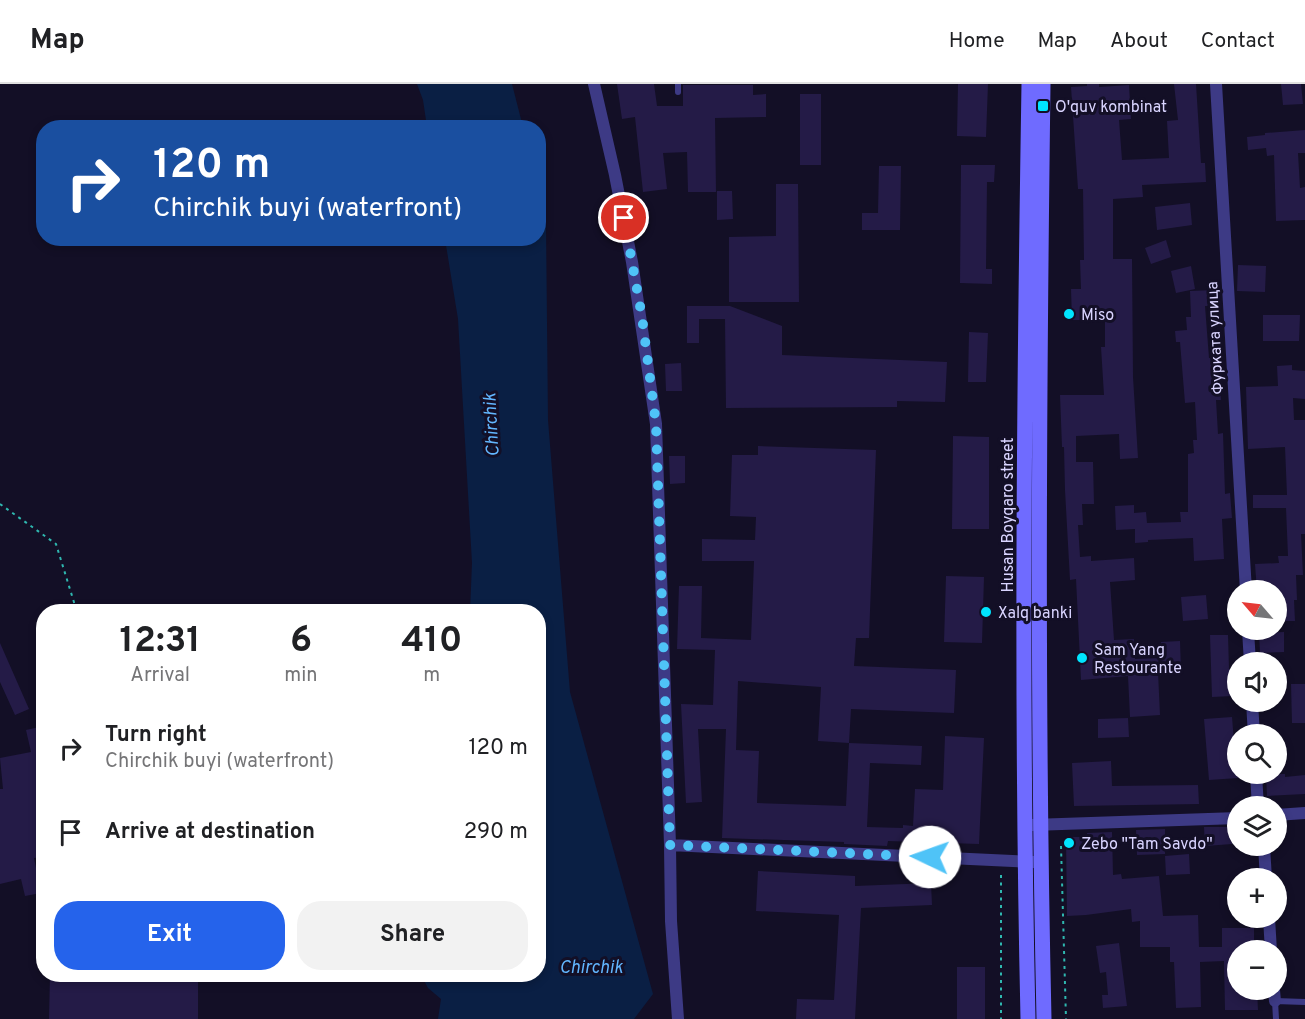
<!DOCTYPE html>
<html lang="en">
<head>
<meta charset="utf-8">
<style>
	:root { --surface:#fff; --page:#f2f2f2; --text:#202124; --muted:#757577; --line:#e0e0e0; --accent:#2563eb }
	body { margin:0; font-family:Overpass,sans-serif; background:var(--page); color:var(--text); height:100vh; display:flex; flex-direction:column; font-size:22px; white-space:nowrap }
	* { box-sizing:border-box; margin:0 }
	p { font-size:20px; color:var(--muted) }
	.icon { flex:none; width:33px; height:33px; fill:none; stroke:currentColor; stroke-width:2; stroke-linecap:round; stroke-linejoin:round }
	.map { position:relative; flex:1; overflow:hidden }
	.panel { position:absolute; left:36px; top:520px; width:510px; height:378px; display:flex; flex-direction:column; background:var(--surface); border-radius:24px; box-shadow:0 3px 9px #0003 }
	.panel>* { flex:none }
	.top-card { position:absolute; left:36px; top:36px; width:510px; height:126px; border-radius:24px; box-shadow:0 3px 9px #0003; background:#1a4fa0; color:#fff; overflow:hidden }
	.needle { width:39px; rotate:298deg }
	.buttons { position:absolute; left:1227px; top:496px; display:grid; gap:12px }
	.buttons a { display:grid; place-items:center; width:60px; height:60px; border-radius:50%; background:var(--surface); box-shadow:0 3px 9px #0003; font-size:30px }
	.pin { position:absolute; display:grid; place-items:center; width:51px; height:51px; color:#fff; margin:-26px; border:3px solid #fff; border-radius:50%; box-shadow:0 2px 6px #0007 }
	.me { position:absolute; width:66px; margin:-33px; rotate:273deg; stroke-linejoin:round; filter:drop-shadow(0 0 4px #0008) }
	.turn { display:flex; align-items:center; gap:21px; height:126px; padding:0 18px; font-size:27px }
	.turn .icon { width:78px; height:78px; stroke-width:2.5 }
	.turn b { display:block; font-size:42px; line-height:51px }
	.eta { display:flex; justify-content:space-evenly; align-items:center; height:102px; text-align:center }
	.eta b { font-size:36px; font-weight:700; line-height:42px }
	.primary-button { display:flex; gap:12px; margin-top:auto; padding:12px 18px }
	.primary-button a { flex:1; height:69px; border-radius:24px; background:var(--accent); color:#fff; font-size:24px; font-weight:700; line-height:69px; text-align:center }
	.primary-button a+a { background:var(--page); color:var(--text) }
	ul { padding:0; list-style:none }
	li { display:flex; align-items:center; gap:18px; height:84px; padding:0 18px }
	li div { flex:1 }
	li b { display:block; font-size:22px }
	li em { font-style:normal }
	header { display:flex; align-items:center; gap:36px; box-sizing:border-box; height:84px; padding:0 30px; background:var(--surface); border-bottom:2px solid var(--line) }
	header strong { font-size:28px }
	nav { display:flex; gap:33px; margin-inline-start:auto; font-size:21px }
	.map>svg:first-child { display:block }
	.water { fill:#0a1f44 }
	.building { fill:#241b47; fill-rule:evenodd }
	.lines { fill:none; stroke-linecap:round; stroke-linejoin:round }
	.path { stroke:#2fb8b0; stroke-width:2; stroke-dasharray:3 4.5; stroke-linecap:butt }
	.lane { stroke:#3d3a85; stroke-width:6 }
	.street { stroke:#3d3a85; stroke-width:12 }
	.secondary { stroke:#6f6bff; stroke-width:15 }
	.route { stroke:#4fc3f7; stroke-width:10; stroke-dasharray:0 18 }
	.poi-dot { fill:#00e5ff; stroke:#130f26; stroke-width:2 }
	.labels { text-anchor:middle; stroke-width:6; stroke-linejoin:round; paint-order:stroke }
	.poi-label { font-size:16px; fill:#d9d4ff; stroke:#130f26; text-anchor:start }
	.street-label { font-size:16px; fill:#d9d4ff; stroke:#130f26 }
	.water-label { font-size:18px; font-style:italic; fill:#62b6ff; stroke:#130f26 }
</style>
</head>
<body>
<header>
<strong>Map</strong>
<nav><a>Home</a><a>Map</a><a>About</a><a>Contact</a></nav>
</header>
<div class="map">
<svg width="1305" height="935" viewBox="0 0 1305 935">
	<rect width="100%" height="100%" fill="#130f26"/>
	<path class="water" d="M 417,0 L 512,0 L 523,43 L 427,43 L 423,16 Z
		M 539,108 L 546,140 L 548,336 L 570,608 L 653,910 L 634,935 L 438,935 L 441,915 L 428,904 L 421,891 L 538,891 L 538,528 L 470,528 L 472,479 L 458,235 L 445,155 L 538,154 Z"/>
	<path class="building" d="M 617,0 L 654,0 L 657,22 L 683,22 L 683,1 L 753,1 L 753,11 L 766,10 L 766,33 L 715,34 L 716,108 L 688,108 L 687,68 L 663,69 L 667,105 L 643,108 L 635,33 L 622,35 Z
		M 958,0 L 988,0 L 986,53 L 957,52 Z
		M 1087,0 L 1099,0 L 1099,3 L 1129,1 L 1131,35 L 1119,36 L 1122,76 L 1169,74 L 1167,37 L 1178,36 L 1174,0 L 1196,0 L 1201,79 L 1205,79 L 1206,98 L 1142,101 L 1143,113 L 1113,115 L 1113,175 L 1132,175 L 1133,293 L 1138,374 L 1120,375 L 1119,350 L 1076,352 L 1076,378 L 1093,378 L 1094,420 L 1082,420 L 1083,441 L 1078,441 L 1080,473 L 1091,472 L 1091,477 L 1134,474 L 1135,496 L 1110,498 L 1114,556 L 1134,555 L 1135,575 L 1162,574 L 1161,558 L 1180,557 L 1181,587 L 1158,588 L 1160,631 L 1130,633 L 1128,592 L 1081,596 L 1076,495 L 1070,496 L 1065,406 L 1064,363 L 1062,363 L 1060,311 L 1104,311 L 1101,263 L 1105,263 L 1105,236 L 1072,236 L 1071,205 L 1081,205 L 1080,176 L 1084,176 L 1083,105 L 1078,105 L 1071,3 L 1087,2 Z
		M 1281,0 L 1301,0 L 1303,20 L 1283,21 Z
		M 800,10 L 821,10 L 821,81 L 800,81 Z
		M 1305,46 L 1305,69 L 1298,69 L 1300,104 L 1305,103 L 1305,136 L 1276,137 L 1274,71 L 1267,72 L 1266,64 L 1248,66 L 1247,53 L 1265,51 L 1265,49 Z
		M 961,81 L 995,81 L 994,98 L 987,98 L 986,185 L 992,185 L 992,200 L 960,199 Z
		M 879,82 L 901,82 L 900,146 L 862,146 L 862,129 L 878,129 Z
		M 776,100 L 798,100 L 799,218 L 729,218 L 729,153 L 776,152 Z
		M 717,107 L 732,107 L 733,135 L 717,136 Z
		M 1190,119 L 1192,141 L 1157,146 L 1155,123 Z
		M 1166,156 L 1171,173 L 1151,180 L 1145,164 Z
		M 1238,181 L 1266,182 L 1265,208 L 1237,207 Z
		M 1191,182 L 1195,205 L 1176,209 L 1171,187 Z
		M 1215,206 L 1215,222 L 1205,222 L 1209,274 L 1217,274 L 1221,316 L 1216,316 L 1218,350 L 1223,349 L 1225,410 L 1230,409 L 1232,434 L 1222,435 L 1224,475 L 1194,477 L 1193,454 L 1148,456 L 1148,458 L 1135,459 L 1135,445 L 1116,446 L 1115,422 L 1134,421 L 1134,429 L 1146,428 L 1147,439 L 1181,438 L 1180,428 L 1188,428 L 1188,370 L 1194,369 L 1193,356 L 1197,356 L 1195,318 L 1185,319 L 1180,258 L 1176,258 L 1175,247 L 1187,246 L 1186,233 L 1191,233 L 1190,207 Z
		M 687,222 L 730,222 L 782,242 L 782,271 L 947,278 L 945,318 L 897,317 L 897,323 L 726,324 L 725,235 L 699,235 L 699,259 L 687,259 Z
		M 1263,231 L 1300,231 L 1299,257 L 1263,257 Z
		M 969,248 L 988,249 L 986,298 L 968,298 Z
		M 681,279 L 682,307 L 666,307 L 665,280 Z
		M 1292,281 L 1292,286 L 1305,287 L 1305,315 L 1293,314 L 1294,336 L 1305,336 L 1305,450 L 1301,450 L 1303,491 L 1296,491 L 1297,516 L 1294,516 L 1295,537 L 1276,537 L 1276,507 L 1257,507 L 1255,480 L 1279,479 L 1278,472 L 1288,472 L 1286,424 L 1253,424 L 1253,411 L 1287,411 L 1285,363 L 1248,365 L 1246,303 L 1278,302 L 1277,282 Z
		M 953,352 L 989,353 L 989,445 L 952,445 Z
		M 758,362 L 876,366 L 869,554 L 856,554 L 854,582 L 956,586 L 954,629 L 851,625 L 849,659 L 922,662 L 921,681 L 870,679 L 867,743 L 903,744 L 903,741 L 913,742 L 915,705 L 943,706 L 945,652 L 984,654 L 979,760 L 888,757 L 887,762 L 844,760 L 844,758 L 722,754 L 726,645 L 698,645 L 702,718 L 686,719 L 681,620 L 713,621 L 715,566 L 677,565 L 679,502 L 702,502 L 701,554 L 751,556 L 754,477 L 702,477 L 702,455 L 755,456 L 756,433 L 730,432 L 732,371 L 758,371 ZM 738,597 L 821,603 L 818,657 L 849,659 L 846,722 L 757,719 L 759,667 L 736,666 Z
		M 669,372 L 685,372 L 685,399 L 670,400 Z
		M 946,492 L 984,493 L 982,559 L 944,558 Z
		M 1206,511 L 1208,535 L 1183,537 L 1181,513 Z
		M 1284,548 L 1284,568 L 1260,569 L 1259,549 Z
		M 1210,551 L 1228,551 L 1229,585 L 1233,585 L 1233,612 L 1212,613 Z
		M 0,559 L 29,625 L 15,631 L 0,598 Z
		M 1291,600 L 1305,600 L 1305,639 L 1292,639 Z
		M 1232,633 L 1235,670 L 1238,670 L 1238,694 L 1209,696 L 1204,635 Z
		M 1128,634 L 1129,653 L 1098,654 L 1098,635 Z
		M 44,642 L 44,773 L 34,774 L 41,809 L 25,812 L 21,795 L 0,800 L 0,705 L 3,705 L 0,674 L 31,668 L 26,646 Z
		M 1111,677 L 1112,702 L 1198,701 L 1199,720 L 1074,722 L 1072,679 Z
		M 1266,690 L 1285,690 L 1285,693 L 1305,691 L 1305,710 L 1267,712 Z
		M 1204,743 L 1231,743 L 1232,760 L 1205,762 Z
		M 1165,745 L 1165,770 L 1137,771 L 1136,746 Z
		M 1112,748 L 1113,791 L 1121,790 L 1122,795 L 1159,792 L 1163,832 L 1198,831 L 1199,863 L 1222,863 L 1222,844 L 1254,844 L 1254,867 L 1238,867 L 1238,906 L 1257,906 L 1258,926 L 1225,926 L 1224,877 L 1200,878 L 1201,923 L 1176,924 L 1174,878 L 1170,878 L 1170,863 L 1140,863 L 1140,837 L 1132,838 L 1131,825 L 1086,831 L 1067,832 L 1066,753 L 1087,753 L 1087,749 Z
		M 1189,770 L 1190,790 L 1166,791 L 1165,772 Z
		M 758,787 L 855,792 L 855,802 L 931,799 L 932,821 L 861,824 L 855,935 L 796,935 L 797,915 L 834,916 L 839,831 L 756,827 Z
		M 1119,859 L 1127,922 L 1103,924 L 1102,911 L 1108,911 L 1106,888 L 1100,889 L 1096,862 Z
		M 957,883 L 985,883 L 985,935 L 957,935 Z
		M 50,891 L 198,891 L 198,935 L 49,935 Z"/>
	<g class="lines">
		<path class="path" d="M 0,420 L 56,460 L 77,528
			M 1061,762 L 1066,935
			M 1001,791 L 1001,935"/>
		<path class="lane" d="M 678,0 L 678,8
			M 1276,935 L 1275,917 L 1305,918"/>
		<path class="street" d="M 594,0 L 615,91 L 632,178 L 656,340 L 670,761 L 671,837 L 678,935
			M 1216,0 L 1246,507
			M 1248,546 L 1250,579
			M 1252,618 L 1254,651
			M 1256,690 L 1258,723
			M 1276,731 L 1305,729
			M 1032,741 L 1238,734
			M 670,761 L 1034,778
			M 1264,762 L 1266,795
			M 1269,834 L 1271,867
			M 1274,906 L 1275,917"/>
		<path class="secondary" d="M 1043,0 C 1039,312 1037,623 1044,935
			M 1028,935 C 1021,623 1024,312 1029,0"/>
	</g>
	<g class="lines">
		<path class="route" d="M 624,134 L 642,233 L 656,340 L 670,761 L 930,773"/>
	</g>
	<g class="poi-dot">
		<rect x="1037" y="16" width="12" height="12" rx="3"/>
		<circle cx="1069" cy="230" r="6"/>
		<circle cx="986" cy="528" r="6"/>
		<circle cx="1082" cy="574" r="6"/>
		<circle cx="1069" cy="759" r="6"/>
	</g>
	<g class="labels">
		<g class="poi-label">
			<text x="1055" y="28">O'quv kombinat</text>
			<text x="1081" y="236">Miso</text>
			<text x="998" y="534">Xalq banki</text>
			<text x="1094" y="571">Sam Yang<tspan x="1094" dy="18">Restourante</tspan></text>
			<text x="1081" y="765">Zebo "Tam Savdo"</text>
		</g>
		<g class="street-label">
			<text transform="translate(1214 254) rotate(-93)" y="6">Фурката улица</text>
			<text transform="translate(1007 431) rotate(-90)" y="6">Husan Boyqaro street</text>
		</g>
		<g class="water-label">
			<text transform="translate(491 341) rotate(-93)" y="6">Chirchik</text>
			<text x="591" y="889">Chirchik</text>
		</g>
	</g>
</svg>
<div class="buttons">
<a><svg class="needle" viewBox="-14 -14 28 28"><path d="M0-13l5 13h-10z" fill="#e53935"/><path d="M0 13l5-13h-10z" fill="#757577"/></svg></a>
<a><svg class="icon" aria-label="sound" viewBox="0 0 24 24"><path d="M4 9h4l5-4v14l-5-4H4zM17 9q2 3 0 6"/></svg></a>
<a><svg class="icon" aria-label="search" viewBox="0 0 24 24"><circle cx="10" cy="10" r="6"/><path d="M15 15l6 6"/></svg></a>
<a><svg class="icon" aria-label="layers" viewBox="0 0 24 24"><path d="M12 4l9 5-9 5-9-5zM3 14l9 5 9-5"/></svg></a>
<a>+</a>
<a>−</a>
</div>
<div class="pin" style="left:624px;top:134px;background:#d93025"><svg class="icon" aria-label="arrive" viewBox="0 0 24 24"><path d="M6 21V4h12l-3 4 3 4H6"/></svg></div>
<svg class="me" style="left:930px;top:773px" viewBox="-20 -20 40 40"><circle r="19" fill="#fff"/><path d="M0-13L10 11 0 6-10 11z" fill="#4fc3f7"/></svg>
<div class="top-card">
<div class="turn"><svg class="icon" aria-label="right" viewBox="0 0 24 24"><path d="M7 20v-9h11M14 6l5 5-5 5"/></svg><div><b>120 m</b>Chirchik buyi (waterfront)</div></div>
</div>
<section class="panel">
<div class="eta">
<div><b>12:31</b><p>Arrival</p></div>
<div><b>6</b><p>min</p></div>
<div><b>410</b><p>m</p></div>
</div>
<ul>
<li><svg class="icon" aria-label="right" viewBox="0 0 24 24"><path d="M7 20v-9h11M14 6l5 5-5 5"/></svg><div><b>Turn right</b><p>Chirchik buyi (waterfront)</p></div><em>120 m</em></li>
<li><svg class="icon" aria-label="arrive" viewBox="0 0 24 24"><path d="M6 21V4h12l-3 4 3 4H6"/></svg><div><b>Arrive at destination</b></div><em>290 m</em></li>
</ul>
<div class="primary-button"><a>Exit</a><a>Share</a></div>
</section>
</div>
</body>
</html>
